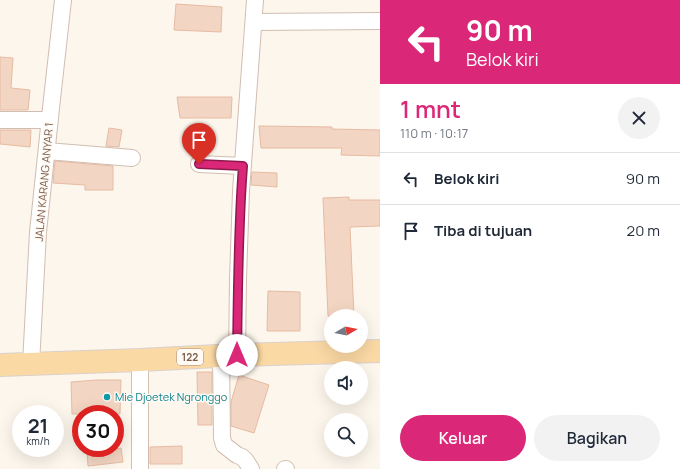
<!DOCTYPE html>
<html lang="id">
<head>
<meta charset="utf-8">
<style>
	:root { --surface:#fff; --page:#f2f2f3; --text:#1f2937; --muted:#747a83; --line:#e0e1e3; --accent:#db2777 }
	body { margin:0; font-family:Manrope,sans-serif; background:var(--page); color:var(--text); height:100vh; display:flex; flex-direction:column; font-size:15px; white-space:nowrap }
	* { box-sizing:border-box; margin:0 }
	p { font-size:13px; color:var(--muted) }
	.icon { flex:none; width:22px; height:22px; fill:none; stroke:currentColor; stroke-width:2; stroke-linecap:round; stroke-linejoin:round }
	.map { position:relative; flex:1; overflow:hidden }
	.side { display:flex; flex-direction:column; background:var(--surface); width:300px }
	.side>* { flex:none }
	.top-card { background:#db2777; color:#fff; overflow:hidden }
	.needle { width:26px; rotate:80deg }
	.tools { position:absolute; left:324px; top:309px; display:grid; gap:8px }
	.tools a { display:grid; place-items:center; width:44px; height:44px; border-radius:50%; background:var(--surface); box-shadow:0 4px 16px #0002; font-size:20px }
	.speed { position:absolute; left:12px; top:405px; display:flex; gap:8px; font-size:20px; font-weight:700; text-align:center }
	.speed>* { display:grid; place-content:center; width:52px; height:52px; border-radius:50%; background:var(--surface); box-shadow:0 4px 16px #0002; line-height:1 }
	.speed small { font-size:10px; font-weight:400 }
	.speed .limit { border:6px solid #d22; background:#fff; color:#111 }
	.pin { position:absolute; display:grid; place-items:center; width:34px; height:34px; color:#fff; margin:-41px -17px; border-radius:50% 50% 50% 0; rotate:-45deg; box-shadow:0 0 4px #0007 }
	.pin .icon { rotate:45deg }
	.me { position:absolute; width:44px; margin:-22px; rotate:0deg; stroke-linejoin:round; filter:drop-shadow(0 0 3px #0008) }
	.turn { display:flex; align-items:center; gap:14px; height:84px; padding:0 20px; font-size:18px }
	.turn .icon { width:52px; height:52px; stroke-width:2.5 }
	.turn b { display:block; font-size:28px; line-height:34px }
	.round { display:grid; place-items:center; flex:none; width:42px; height:42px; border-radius:21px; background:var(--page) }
	.summary { display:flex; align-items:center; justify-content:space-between; height:68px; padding:0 20px }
	h1 { font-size:24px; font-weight:600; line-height:30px; color:var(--accent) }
	.action { display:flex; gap:8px; margin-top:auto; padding:8px 20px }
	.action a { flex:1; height:46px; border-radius:24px; background:var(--accent); color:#fff; font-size:16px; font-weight:600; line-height:46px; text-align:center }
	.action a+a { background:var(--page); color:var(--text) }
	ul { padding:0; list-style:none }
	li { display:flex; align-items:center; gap:12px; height:52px; padding:0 20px; border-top:1px solid var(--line) }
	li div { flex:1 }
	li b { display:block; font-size:15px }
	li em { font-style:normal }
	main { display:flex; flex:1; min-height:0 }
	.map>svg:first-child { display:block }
	.building { fill:#f3d5c3; stroke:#e6bba3 }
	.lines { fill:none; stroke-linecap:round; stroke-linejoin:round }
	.street-casing { stroke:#d1beb0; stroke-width:18 }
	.primary-casing { stroke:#dad1cd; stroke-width:24 }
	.street { stroke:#fff; stroke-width:16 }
	.primary { stroke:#fbd9a5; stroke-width:22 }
	.route-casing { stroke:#8e194d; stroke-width:10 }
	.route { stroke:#db2777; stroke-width:7 }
	.culture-dot { fill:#0f9aa8; stroke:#fffaf3; stroke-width:1.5 }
	.labels { text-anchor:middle; stroke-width:3; stroke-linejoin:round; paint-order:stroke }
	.shield { fill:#fffaf3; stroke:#a28b7f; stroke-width:1 }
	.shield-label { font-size:10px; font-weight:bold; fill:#7a5c4d }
	.street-label { font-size:11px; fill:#7a5c4d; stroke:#fffaf3 }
	.culture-label { font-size:11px; fill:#0d838f; stroke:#fffaf3; text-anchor:start }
</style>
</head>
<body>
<main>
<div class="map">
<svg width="380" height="469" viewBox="0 0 380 469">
	<rect width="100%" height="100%" fill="#fdf6ec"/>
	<path class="building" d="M 176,4 L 222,7 L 221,32 L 174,30 Z
		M 0,57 L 13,58 L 11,88 L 30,90 L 28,110 L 0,110 Z
		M 177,97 L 232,97 L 231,118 L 180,118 Z
		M 259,126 L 332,127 L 332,129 L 380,130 L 380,156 L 341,155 L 342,148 L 261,148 Z
		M 109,128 L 122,130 L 119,147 L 106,146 Z
		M 0,130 L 31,130 L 30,147 L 0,144 Z
		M 55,161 L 113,166 L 113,190 L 85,190 L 85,185 L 53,183 Z
		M 252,172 L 277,173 L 277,187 L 251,185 Z
		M 349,197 L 349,200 L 380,200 L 380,226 L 350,227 L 354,316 L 328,316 L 323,198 Z
		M 268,291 L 300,292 L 300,331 L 267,331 Z
		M 197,372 L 212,372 L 212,425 L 198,425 Z
		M 239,375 L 269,385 L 254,433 L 231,426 L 231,402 Z
		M 96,380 L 121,380 L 120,414 L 72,414 L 71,382 Z
		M 182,446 L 182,464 L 150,464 L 150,447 Z
		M 121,448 L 123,462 L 88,466 L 87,452 Z"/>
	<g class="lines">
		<defs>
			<path id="street" d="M 254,22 L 380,21
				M 0,120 L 50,120
				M 47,151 L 132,158
				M 199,164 L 243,166
				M 237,355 L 238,279 L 241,191 L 255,0
				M 221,356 L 222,438 L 224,445 L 237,455 L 242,457 L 246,461 L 251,469
				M 140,360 L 140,469
				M 31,364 L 38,232 L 51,108 L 63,0
				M 285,469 L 286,469"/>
			<path id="primary" d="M 0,365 L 140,360 L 237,355 L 380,351"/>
		</defs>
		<use href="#street" class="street-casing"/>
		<use href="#primary" class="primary-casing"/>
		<use href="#street" class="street"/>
		<use href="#primary" class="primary"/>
	</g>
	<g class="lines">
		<defs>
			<path id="route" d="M 199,164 L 243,166 C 238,229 238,292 237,355"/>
		</defs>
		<use href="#route" class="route-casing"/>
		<use href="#route" class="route"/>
	</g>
	<circle class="culture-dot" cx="107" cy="397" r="4"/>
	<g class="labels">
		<rect class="shield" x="177" y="349" width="26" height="16" rx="3"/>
		<g class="shield-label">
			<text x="190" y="361">122</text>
		</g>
		<g class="street-label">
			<text transform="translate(44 182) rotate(-85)" y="4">JALAN KARANG ANYAR 1</text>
		</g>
		<g class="culture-label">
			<text x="115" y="401">Mie Djoetek Ngronggo</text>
		</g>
	</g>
</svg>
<div class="tools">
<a><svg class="needle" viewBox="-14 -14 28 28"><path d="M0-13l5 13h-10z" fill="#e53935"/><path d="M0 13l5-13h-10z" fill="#747a83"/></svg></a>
<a><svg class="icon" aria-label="sound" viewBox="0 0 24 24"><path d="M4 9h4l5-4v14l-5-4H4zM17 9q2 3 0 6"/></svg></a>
<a><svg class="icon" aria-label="search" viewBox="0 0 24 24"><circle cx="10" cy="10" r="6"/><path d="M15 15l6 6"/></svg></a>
</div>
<div class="speed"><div>21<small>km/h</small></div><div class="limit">30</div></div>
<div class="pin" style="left:199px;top:164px;background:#d93025"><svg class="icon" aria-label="arrive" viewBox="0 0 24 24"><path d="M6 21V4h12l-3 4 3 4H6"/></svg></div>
<svg class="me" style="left:237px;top:355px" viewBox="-20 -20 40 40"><circle r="19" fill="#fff"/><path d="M0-13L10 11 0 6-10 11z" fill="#db2777"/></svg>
</div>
<section class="side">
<div class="top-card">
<div class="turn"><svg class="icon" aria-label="left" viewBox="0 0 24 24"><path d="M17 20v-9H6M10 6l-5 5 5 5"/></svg><div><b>90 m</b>Belok kiri</div></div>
</div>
<div class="summary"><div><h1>1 mnt</h1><p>110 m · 10:17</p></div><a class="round"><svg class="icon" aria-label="close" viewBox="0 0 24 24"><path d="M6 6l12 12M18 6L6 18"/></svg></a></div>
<ul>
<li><svg class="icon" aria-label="left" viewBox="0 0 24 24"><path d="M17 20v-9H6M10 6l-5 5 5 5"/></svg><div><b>Belok kiri</b></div><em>90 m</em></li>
<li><svg class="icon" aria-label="arrive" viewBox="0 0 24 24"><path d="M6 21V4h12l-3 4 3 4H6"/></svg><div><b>Tiba di tujuan</b></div><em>20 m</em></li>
</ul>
<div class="action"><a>Keluar</a><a>Bagikan</a></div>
</section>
</main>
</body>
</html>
